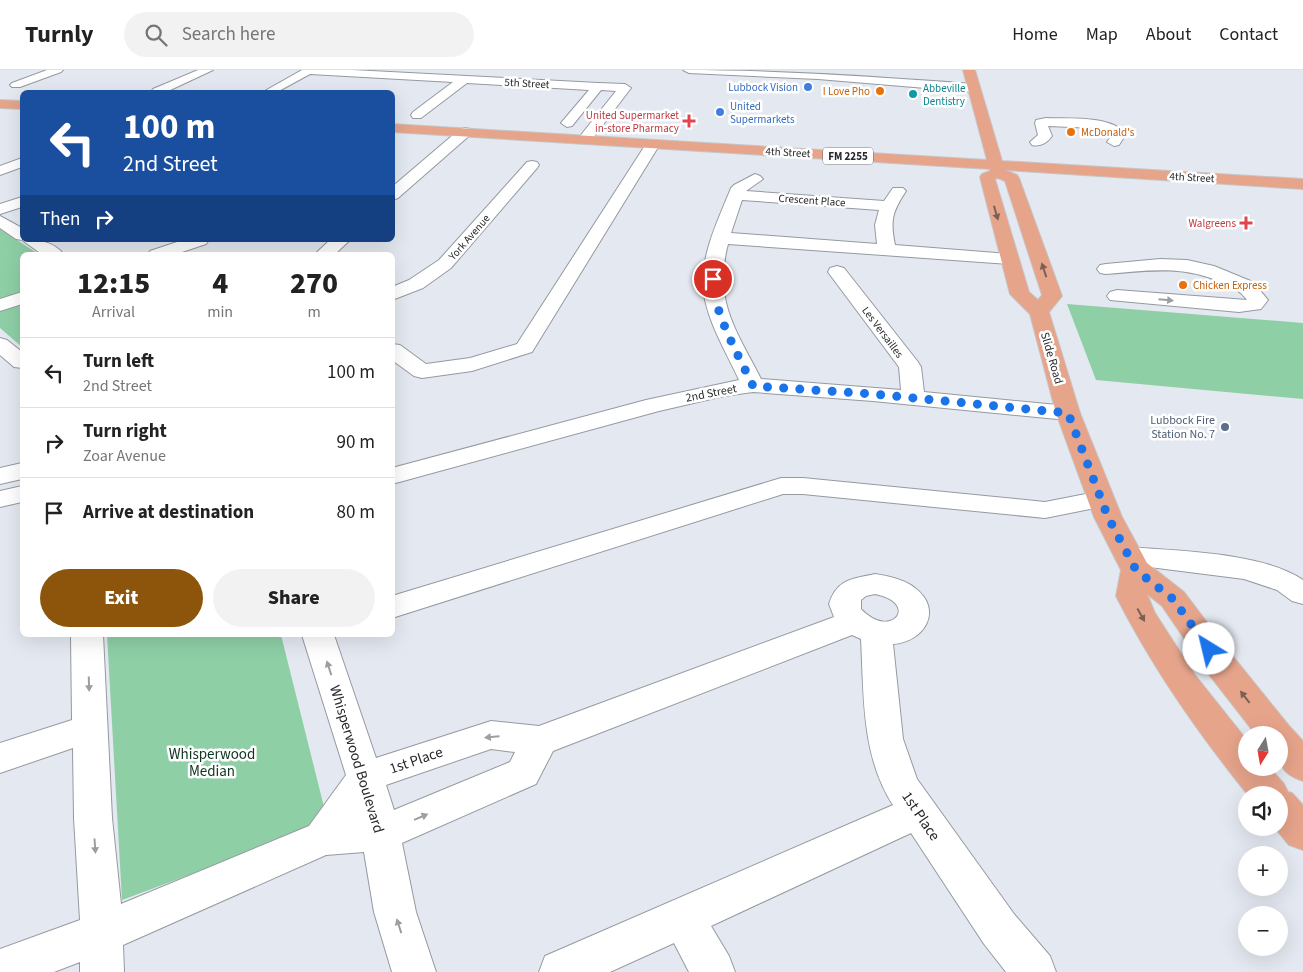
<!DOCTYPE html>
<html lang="en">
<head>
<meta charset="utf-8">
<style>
	:root { --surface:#fff; --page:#f2f2f2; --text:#222; --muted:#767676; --line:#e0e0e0; --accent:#8d550c }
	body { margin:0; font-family:"Source Sans 3",sans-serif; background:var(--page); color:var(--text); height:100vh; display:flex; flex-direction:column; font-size:19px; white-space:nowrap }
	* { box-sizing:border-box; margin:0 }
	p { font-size:16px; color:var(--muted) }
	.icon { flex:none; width:28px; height:28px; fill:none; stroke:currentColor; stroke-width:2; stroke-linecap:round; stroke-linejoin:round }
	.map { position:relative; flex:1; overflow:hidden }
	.panel { position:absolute; left:20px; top:182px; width:375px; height:385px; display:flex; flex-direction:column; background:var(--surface); border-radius:8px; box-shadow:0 5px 20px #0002 }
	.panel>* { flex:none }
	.banner { position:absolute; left:20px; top:20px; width:375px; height:152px; border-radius:8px; box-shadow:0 5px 20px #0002; background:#1a4fa0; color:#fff; overflow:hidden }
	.needle { width:32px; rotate:191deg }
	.tools { position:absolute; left:1238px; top:656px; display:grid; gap:10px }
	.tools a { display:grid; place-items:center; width:50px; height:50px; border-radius:50%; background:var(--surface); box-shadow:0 5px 20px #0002; font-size:25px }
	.pin { position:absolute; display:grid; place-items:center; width:42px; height:42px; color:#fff; margin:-21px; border:2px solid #fff; border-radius:50%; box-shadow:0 1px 5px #0007 }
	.me { position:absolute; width:55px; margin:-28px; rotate:324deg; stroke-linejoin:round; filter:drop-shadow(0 0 4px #0008) }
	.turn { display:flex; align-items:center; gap:18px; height:105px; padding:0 20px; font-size:22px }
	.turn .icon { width:65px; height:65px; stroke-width:2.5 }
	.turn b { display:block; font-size:35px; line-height:42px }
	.then { display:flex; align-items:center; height:48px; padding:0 20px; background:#0003; gap:10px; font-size:19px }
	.eta { display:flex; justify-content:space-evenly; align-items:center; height:85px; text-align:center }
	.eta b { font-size:30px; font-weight:800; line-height:35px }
	.button { display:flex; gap:10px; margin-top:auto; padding:10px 20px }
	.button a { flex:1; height:58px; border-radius:30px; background:var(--accent); color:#fff; font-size:20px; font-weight:800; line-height:58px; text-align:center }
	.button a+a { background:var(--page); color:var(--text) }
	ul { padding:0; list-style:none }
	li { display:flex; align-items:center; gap:15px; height:70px; padding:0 20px; border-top:1px solid var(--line) }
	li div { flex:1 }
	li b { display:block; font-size:19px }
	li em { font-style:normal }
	header { display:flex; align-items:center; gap:30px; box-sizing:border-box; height:70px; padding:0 25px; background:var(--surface); border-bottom:1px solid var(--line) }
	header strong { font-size:24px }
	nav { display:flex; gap:28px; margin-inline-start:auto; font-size:18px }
	.search { width:350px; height:45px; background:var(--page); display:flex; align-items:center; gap:12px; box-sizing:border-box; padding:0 18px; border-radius:28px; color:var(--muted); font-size:19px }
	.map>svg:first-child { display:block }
	.green { fill:#8ecfa6 }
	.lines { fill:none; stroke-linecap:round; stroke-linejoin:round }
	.minor-casing { stroke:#9599a0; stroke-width:2 }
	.major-casing { stroke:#c7c7c8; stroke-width:2 }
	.minor { fill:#fff; fill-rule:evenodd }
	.major { fill:#e6a48b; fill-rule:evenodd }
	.oneway { fill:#7c6056 }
	.oneway2 { fill:#9d9ea0 }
	.route { stroke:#1a73e8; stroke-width:9; stroke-dasharray:0 16.2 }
	.shop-dot { fill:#3f7fe0; stroke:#fff; stroke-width:2 }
	.food-dot { fill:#e8710a; stroke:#fff; stroke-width:2 }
	.culture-dot { fill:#0f9aa8; stroke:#fff; stroke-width:2 }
	.health-dot { fill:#e0444e; stroke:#fff; stroke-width:2 }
	.service-dot { fill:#5c6f8a; stroke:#fff; stroke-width:2 }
	.labels { text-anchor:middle; stroke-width:5; stroke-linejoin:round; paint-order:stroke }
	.far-street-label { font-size:11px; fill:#26282b; stroke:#fff }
	.far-shop-label { font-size:11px; fill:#366cbe; stroke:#fff; text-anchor:end }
	.far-culture-label { font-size:11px; fill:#0d838f; stroke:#fff; text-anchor:start }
	.far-food-label { font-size:11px; fill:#c56008; stroke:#fff; text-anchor:start }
	.far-health-label { font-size:11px; fill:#be3a42; stroke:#fff; text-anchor:end }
	.shield { fill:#fff; stroke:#67686b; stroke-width:1 }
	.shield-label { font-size:11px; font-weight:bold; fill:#26282b }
	.street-label { font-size:12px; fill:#26282b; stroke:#fff }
	.service-label { font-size:12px; fill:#4e5e75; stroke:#fff; text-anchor:end }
	.near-park-label { font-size:15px; fill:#0f3520; stroke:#fff }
	.near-street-label { font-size:15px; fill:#26282b; stroke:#fff }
</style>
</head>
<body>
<header>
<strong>Turnly</strong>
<div class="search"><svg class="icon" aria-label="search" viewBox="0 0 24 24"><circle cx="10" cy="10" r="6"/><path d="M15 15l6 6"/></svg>Search here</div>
<nav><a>Home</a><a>Map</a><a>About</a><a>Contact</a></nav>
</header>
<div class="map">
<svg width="1303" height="902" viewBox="0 0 1303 902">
	<rect width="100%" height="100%" fill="#e4e9f1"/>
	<path class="green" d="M 0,159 L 40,185 L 22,185 L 22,277 L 0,258 Z
		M 1067,234 L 1303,253 L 1303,329 L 1096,310 Z
		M 107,565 L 281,565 L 328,753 L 122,830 Z"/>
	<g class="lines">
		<defs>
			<path id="minor" d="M 47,0 L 63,0 L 61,2 L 20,17 L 12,17 L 10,15 L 12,13 Z
				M 198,0 L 213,0 L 166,22 L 151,22 L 153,19 Z
				M 302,0 L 352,0 L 598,13 L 625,14 L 631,18 L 589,73 L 584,74 L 577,70 L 616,21 L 601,20 L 572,56 L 567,57 L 561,53 L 589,20 L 467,13 L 421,48 L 413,48 L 411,45 L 413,42 L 453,12 L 310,4 L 277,22 L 263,22 Z
				M 683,0 C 781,0 877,7 974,14 L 980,18 L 974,22 L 818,9 L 689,3 Z
				M 1046,48 C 1068,49 1111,45 1126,64 L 1119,75 L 1114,76 L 1107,72 L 1112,65 L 1095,58 L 1048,56 L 1052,66 C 1047,73 1040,77 1032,75 L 1030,72 L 1038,65 L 1035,53 L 1036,50 Z
				M 465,58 L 470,59 L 472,62 L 470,65 L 398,128 L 392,130 L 392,117 L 460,59 Z
				M 653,70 L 660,74 L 532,282 L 472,301 L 422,308 L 414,306 L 392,290 L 392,274 L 400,275 L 426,294 L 470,288 L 517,274 L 646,74 Z
				M 22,88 L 22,97 L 0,105 L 0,96 Z
				M 532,91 L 537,92 L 539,95 L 537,98 L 451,198 L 423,218 L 392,230 L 392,217 L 409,210 L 439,190 L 527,92 Z
				M 755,104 L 760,106 L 763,109 L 746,121 L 884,131 L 893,118 L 903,118 L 906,121 C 892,142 890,151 895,175 L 1009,184 L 1015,185 L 1018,189 L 1015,193 L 1009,194 L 728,174 C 713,231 736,260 761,309 L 901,320 L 899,297 L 828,202 L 830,198 L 837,196 L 844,198 L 918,292 L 921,297 L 924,322 L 1068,336 L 1076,338 L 1080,343 L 1076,348 L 1068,350 L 873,331 L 753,322 L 724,326 L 659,341 L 392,414 L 392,398 L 646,330 L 739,310 C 726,281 706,250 703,217 C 701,184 719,148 731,118 L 734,115 ZM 742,130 L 879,140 L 875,155 L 877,174 L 731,163 Z
				M 22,127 L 22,137 L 0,144 L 0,134 Z
				M 0,146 L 22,158 L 22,170 C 38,170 54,171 64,185 L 43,185 L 22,170 L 16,169 L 0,158 Z
				M 183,170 L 209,170 L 206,174 L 173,185 L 147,185 L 150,181 Z
				M 330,170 L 350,170 L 334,185 L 314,185 Z
				M 1160,189 L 1187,190 L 1214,196 L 1253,212 L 1268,230 L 1261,239 L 1239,242 L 1110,230 L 1107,226 L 1110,222 L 1117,220 L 1247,230 C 1239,219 1230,216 1218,211 C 1180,195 1146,201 1106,204 L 1100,203 L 1097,199 L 1100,195 L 1106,194 Z
				M 22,222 L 22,234 L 0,241 L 0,229 Z
				M 0,268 L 7,270 L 22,282 L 22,298 L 14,297 L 0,285 Z
				M 22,393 L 22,409 L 0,414 L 0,398 Z
				M 781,408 L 803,408 L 1045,432 L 1101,421 L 1110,423 L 1114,429 L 1110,435 L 1045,448 L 803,424 L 783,424 L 392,548 L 392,526 Z
				M 22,416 L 22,432 L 0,437 L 0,421 Z
				M 1128,477 C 1177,481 1262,482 1303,510 L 1303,534 L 1292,531 L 1277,520 L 1244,509 L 1118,493 L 1114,486 L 1118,479 Z
				M 875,504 C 888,506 904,509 915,518 C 944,540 924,572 893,574 L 903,669 L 917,709 L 1014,844 L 1050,886 L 1056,902 L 1006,902 L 984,874 L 911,763 L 711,856 L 729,886 L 735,902 L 689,902 L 674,873 L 610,902 L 539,902 L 545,886 L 893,735 C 861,686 864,624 861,569 L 852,565 L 553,681 L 536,714 L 402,773 L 416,842 L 436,902 L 392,902 L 374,842 L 364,782 L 326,785 L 123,875 L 124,902 L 80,902 L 80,892 L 54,902 L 0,902 L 0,879 L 80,850 L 74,748 L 73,678 L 0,703 L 0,673 L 72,650 L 71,565 L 103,565 L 112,748 L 121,834 L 309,756 L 346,705 L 302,565 L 334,565 L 376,688 L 491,651 L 539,656 L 834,547 L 829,534 C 837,509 852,509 875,504 ZM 875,524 C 921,533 891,571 861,539 L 861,530 L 866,526 ZM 491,679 L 515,682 L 510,692 L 394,740 L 386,715 Z"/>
			<path id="major" d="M 963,0 L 975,0 L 1002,91 L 1303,109 L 1303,119 L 1005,100 L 1017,105 L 1019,108 L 1062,226 L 1049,242 L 1080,343 L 1122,447 L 1147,493 L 1184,522 L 1231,584 L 1290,657 L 1303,671 L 1303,711 C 1276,702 1279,690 1279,665 L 1256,665 L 1207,602 L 1162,536 L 1147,524 L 1155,543 L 1195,605 L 1246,669 L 1246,698 L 1270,698 L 1284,714 L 1288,722 L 1292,723 L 1303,735 L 1303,780 L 1289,775 L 1275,758 L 1279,758 L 1279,725 L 1248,725 C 1198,663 1152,597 1116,526 L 1121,500 L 1094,447 L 1056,343 L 1030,244 L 1010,224 L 980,107 L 982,104 L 990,101 L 990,99 L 392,62 L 392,54 L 987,90 ZM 998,108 L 1005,111 L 1042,225 L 1038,230 L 1029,222 L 995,109 Z
				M 0,30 L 22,31 L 22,39 L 0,38 Z"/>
		</defs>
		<use href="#minor" class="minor-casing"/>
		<use href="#major" class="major-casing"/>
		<use href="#minor" class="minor"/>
		<use href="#major" class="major"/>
	</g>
	<defs><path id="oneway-solid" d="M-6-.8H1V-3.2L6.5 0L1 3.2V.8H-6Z" transform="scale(1.25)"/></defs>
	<g class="oneway">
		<use href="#oneway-solid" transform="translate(996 143) rotate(74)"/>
		<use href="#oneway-solid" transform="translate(1044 200) rotate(-108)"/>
		<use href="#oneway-solid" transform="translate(1141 545) rotate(61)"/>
		<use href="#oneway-solid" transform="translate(1245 627) rotate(-128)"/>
	</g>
	<g class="oneway2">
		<use href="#oneway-solid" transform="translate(1166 230) rotate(5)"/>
		<use href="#oneway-solid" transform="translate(329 598) rotate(-108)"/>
		<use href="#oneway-solid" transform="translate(89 614) rotate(88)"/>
		<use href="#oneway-solid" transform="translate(492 667) rotate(175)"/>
		<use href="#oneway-solid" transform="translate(421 747) rotate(-23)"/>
		<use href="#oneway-solid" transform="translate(95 776) rotate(86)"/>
		<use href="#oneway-solid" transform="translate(399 856) rotate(-108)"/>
	</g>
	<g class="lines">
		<path class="route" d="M 713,209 C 713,242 739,286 753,316 L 873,324 L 1068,343 L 1108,447 L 1136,500 L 1173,529 L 1209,579"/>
	</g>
	<g class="shop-dot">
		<circle cx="808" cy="17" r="5"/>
		<circle cx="720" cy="42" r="5"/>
	</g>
	<g class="food-dot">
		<circle cx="880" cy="21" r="5"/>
		<circle cx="1071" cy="62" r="5"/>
		<circle cx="1183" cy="215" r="5"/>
	</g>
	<circle class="culture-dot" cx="913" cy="24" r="5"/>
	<g class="health-dot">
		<path d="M686.5 43.5h5v5h5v5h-5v5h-5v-5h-5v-5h5z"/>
		<path d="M1243.5 145.5h5v5h5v5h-5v5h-5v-5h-5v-5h5z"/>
	</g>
	<circle class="service-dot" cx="1225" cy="357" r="5"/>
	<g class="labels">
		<g class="far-street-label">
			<text transform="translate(527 13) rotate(3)" y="4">5th Street</text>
			<text transform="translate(788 82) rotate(3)" y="4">4th Street</text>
			<text transform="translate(1192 107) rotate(3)" y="4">4th Street</text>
			<text transform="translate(812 130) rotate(4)" y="4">Crescent Place</text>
			<text transform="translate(469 167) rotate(-49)" y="4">York Avenue</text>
			<text transform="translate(883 262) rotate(53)" y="4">Les Versailles</text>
		</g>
		<g class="far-shop-label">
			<text x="798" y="21">Lubbock Vision</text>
			<text x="730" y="40" text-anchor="start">United<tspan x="730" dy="13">Supermarkets</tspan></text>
		</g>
		<g class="far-culture-label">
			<text x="923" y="22">Abbeville<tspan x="923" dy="13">Dentistry</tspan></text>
		</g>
		<g class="far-food-label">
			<text x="870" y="25" text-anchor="end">I Love Pho</text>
			<text x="1081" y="66">McDonald's</text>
			<text x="1193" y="219">Chicken Express</text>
		</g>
		<g class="far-health-label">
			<text x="679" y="49">United Supermarket<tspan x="679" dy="13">in-store Pharmacy</tspan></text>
			<text x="1236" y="157">Walgreens</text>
		</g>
		<rect class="shield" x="823" y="77.5" width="50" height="17" rx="4"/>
		<g class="shield-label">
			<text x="848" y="90">FM 2255</text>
		</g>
		<g class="street-label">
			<text transform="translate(1052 288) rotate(74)" y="4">Slide Road</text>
			<text transform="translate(711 323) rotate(-11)" y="4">2nd Street</text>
		</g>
		<g class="service-label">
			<text x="1215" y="354">Lubbock Fire<tspan x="1215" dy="14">Station No. 7</tspan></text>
		</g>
		<g class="near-park-label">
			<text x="212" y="689">Whisperwood<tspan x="212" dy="17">Median</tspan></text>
		</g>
		<g class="near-street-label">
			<text transform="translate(357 689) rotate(73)" y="5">Whisperwood Boulevard</text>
			<text transform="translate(416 690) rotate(-19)" y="5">1st Place</text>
			<text transform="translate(921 746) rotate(56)" y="5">1st Place</text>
		</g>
	</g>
</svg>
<div class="tools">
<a><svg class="needle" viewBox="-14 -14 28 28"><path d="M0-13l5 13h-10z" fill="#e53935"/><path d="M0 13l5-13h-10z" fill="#767676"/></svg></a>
<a><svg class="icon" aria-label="sound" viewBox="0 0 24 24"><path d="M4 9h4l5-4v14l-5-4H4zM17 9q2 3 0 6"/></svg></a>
<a>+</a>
<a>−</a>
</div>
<div class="pin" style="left:713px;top:209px;background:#d93025"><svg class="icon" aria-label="arrive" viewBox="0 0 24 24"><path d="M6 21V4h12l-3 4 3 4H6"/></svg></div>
<svg class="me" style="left:1209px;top:579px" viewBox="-20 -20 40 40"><circle r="19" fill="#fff"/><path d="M0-13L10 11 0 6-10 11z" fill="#1a73e8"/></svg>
<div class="banner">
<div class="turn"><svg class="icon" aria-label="left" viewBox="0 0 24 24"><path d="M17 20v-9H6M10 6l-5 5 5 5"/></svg><div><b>100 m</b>2nd Street</div></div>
<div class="then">Then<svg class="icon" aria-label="right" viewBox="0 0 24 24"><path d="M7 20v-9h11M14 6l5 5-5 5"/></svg></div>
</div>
<section class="panel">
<div class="eta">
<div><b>12:15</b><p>Arrival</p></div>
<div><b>4</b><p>min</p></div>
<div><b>270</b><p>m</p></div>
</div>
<ul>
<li><svg class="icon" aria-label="left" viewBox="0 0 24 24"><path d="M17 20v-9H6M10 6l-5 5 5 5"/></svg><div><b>Turn left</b><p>2nd Street</p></div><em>100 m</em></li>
<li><svg class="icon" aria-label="right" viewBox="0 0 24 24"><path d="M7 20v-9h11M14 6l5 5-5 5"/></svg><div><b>Turn right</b><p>Zoar Avenue</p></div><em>90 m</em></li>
<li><svg class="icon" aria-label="arrive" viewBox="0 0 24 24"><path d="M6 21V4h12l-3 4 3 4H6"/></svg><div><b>Arrive at destination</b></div><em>80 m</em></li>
</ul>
<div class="button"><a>Exit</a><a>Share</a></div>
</section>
</div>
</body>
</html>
